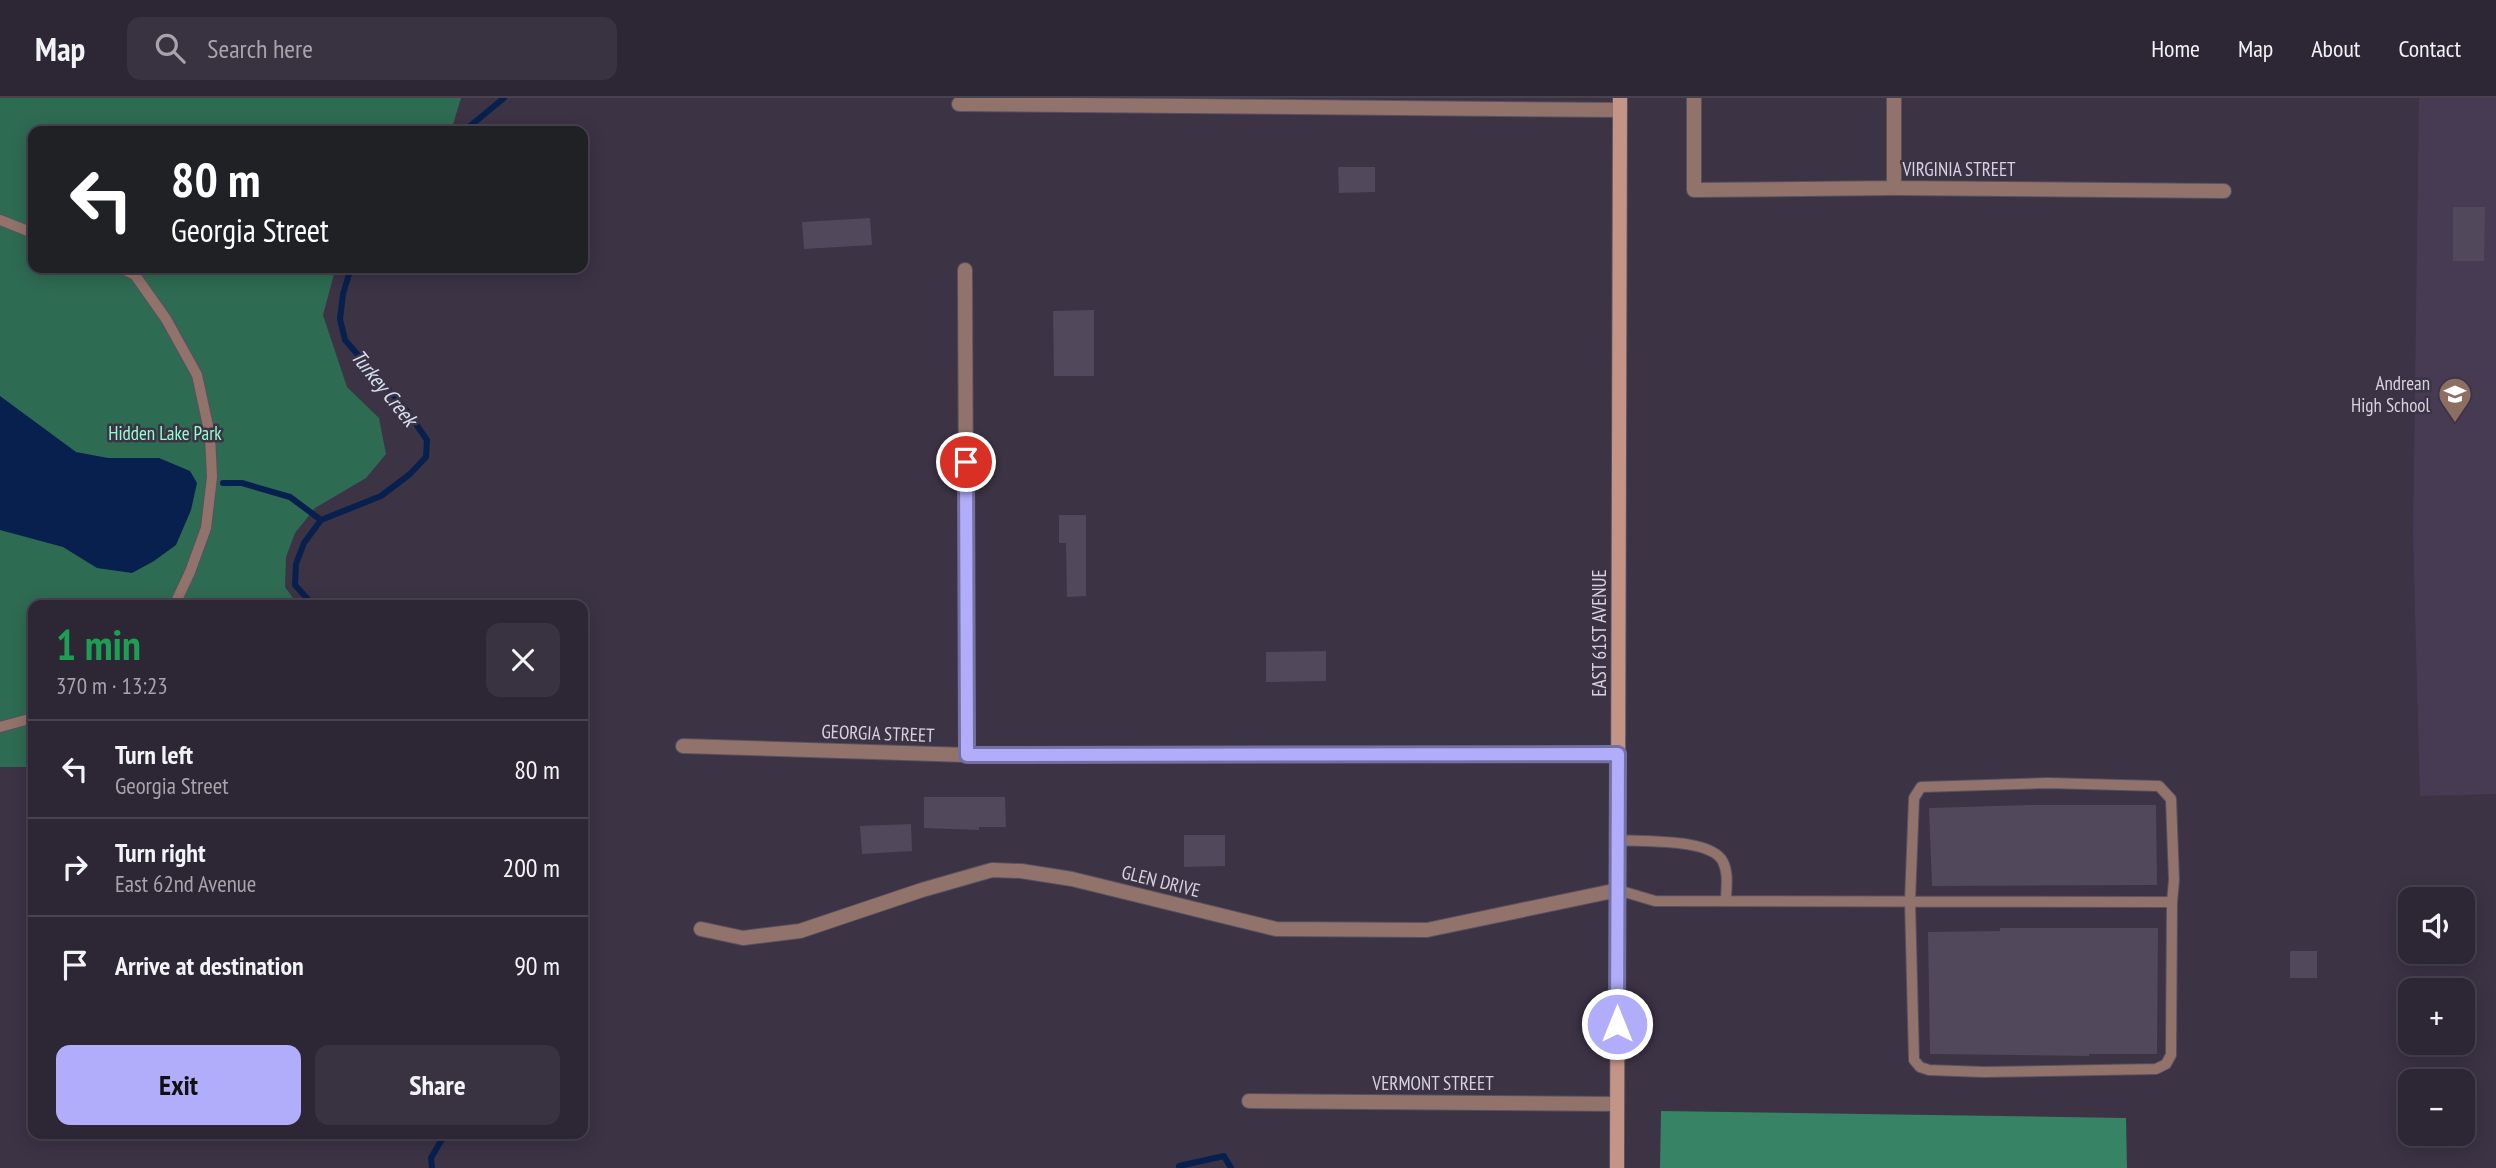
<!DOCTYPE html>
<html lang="en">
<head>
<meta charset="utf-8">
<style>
	:root { --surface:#2d2634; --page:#393240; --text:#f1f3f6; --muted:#a7a5ac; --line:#48434f; --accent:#b1adfa }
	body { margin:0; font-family:"PT Sans Narrow",sans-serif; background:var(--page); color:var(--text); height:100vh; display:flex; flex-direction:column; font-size:26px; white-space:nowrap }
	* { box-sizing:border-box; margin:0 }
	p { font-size:23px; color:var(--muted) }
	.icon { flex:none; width:38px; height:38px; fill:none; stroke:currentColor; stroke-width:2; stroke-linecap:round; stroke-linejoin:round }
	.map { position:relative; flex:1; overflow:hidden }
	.side { position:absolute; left:28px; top:502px; width:560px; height:539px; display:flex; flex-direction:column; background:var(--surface); border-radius:14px; box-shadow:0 4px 18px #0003,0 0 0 2px var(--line) }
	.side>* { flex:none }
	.hud { position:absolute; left:28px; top:28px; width:560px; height:147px; border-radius:14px; box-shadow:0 4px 18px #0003,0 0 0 2px var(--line); background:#202124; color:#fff; overflow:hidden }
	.tools { position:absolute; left:2398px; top:789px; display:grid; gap:14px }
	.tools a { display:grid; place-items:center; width:77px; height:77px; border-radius:14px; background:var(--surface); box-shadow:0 4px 18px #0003,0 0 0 2px var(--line); font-size:35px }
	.pin { position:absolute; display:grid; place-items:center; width:60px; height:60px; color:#fff; margin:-30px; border:4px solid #fff; border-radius:50%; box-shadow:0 2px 7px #0007 }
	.me { position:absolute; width:77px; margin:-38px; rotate:0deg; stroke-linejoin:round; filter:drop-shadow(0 0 5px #0008) }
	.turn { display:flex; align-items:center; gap:24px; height:147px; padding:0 28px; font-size:32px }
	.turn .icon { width:91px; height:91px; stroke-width:2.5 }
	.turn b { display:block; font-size:49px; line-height:60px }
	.round { display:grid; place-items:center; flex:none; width:74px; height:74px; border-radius:14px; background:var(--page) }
	.headline { display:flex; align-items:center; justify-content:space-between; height:119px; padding:0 28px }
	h1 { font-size:42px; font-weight:800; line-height:52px; color:#1e9e55 }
	.button { display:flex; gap:14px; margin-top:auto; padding:14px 28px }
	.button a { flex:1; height:80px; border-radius:14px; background:var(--accent); color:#111; font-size:28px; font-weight:800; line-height:80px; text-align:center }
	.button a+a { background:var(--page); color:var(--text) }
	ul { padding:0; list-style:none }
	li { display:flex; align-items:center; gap:21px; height:98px; padding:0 28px; border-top:2px solid var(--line) }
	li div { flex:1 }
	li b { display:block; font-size:26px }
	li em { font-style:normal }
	header { display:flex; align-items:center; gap:42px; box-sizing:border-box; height:98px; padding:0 35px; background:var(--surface); border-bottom:2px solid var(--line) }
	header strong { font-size:33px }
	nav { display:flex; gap:38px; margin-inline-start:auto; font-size:24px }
	.search { width:490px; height:63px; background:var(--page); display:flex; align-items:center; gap:18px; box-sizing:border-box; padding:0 24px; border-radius:14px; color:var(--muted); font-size:26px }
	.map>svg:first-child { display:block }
	.built { fill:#463b52 }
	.green { fill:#2e6b53 }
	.forest { fill:#378365 }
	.water { fill:#08204e }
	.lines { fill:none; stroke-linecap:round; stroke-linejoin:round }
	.stream { stroke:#08204e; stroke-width:6 }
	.building { fill:#51485b }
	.lane-casing { stroke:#585060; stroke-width:12 }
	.street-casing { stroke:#585060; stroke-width:16 }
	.secondary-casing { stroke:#585060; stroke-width:16 }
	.lane { stroke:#91736b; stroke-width:10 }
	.street { stroke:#91736b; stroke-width:14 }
	.secondary { stroke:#c49487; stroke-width:14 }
	.route-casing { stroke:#7370a2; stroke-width:18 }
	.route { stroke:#b1adfa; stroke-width:12 }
	.labels { text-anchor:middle; stroke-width:5; stroke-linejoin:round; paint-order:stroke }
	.street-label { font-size:19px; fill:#d7d2dd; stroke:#3c3345 }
	.poi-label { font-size:19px; fill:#d7d2dd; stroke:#3c3345; text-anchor:end }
	.park-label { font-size:19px; fill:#92fed0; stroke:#3c3345 }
	.water-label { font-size:21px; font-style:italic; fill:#d7e0f0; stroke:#3c3345 }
</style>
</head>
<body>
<header>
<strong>Map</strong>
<div class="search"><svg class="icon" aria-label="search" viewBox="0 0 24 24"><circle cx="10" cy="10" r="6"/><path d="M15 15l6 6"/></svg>Search here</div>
<nav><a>Home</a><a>Map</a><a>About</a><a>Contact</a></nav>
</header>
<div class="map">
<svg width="2496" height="1070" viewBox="0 0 2496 1070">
	<rect width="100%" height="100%" fill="#3c3345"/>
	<path class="built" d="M 2419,0 L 2496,0 L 2496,696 L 2420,698 L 2413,438 Z"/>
	<path class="green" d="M 0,0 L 461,0 L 451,33 L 33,33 L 33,170 L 341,170 L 334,176 L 323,217 L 347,289 L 379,320 L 386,356 L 366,380 L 315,410 L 295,435 L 286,459 L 285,489 L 298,507 L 33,508 L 33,669 L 0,669 Z"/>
	<path class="forest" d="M 1661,1013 L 2126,1020 L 2127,1070 L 1660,1070 Z"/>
	<path class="water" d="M 0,298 L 76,354 L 108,360 L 159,360 L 190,373 L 197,385 L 191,412 L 176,447 L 154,463 L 132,475 L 97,470 L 63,449 L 0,432 Z"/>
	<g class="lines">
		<path class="stream" d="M 464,33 L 504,0
			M 223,385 L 242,385 L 290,399 L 321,422
			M 314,508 L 295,487 L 296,466 L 304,445 L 321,422 L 381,398 L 410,376 L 426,359 L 427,342 L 407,313 L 345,242 L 340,221 L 343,196 L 350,173 L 356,170
			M 432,1070 L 431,1060 L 445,1036
			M 1179,1070 L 1179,1068 L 1224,1058 L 1231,1070"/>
	</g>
	<path class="building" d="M 1338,69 L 1375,69 L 1375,94 L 1339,95 Z
		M 2453,109 L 2485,109 L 2484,163 L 2453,163 Z
		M 870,120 L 872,147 L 804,151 L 802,124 Z
		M 1094,212 L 1094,278 L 1054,278 L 1053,213 Z
		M 1059,417 L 1086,417 L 1086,498 L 1067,499 L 1066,445 L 1059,445 Z
		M 1326,553 L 1326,583 L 1266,584 L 1266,554 Z
		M 924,699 L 1005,699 L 1006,729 L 979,729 L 979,732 L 924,730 Z
		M 2029,707 L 2156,707 L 2157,787 L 1932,788 L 1929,710 Z
		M 911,726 L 912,753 L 862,756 L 860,728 Z
		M 1184,737 L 1225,737 L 1225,768 L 1184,769 Z
		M 2000,830 L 2158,830 L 2157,956 L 2089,956 L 2089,958 L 1930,956 L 1928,834 L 2000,833 Z
		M 2290,853 L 2317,853 L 2317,880 L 2290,880 Z"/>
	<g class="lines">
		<defs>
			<path id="lane" d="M 0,122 L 33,135
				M 121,170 L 135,177 L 166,221 L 197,277 L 210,337 L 212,379 L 206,430 L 190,474 L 174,508
				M 0,629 L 33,620
				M 1618,742 C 1642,744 1712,740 1723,764 C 1729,776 1726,790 1726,803
				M 1618,792 L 1655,803 L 2172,804 L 2171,957 L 2166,966 L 2156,971 L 1984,974 L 1929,972 L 1920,969 L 1914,962 L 1910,803 L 1914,700 L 1921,689 L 2047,685 L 2159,688 L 2171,701 L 2174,782 L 2172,804"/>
			<path id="street" d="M 1694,0 L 1694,92 L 1894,90 L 2224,93
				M 1894,0 L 1894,90
				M 959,6 L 1620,12
				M 965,172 L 967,657
				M 683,648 L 967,657 L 1618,656
				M 701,831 L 743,840 L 800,833 L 922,792 L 992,772 L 1021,773 L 1072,781 L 1276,831 L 1427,832 L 1618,792
				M 1249,1003 L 1617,1006"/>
			<path id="secondary" d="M 1617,1070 L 1620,0"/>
		</defs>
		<use href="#lane" class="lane-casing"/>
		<use href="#street" class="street-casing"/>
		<use href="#secondary" class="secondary-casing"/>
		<use href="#lane" class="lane"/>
		<use href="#street" class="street"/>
		<use href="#secondary" class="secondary"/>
	</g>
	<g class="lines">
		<defs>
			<path id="route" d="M 966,364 L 967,657 L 1618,656 L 1617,926"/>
		</defs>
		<use href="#route" class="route-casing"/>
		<use href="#route" class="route"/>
	</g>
	<defs>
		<symbol id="school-pin" viewBox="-11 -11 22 30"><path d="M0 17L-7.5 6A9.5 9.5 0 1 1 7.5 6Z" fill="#8d6e63" stroke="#3c3345"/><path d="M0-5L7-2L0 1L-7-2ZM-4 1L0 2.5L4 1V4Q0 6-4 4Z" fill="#fff"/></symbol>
	</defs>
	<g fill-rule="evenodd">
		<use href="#school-pin" x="2436" y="277" width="38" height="52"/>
	</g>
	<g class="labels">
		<g class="street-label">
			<text x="1959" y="78">VIRGINIA STREET</text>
			<text transform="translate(1599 535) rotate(-90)" y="7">EAST 61ST AVENUE</text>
			<text transform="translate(878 635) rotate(2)" y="7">GEORGIA STREET</text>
			<text transform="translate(1161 783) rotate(14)" y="7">GLEN DRIVE</text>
			<text x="1433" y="992">VERMONT STREET</text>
		</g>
		<g class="poi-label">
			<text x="2430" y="292">Andrean<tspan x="2430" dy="22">High School</tspan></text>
		</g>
		<g class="park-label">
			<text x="165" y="342">Hidden Lake Park</text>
		</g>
		<g class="water-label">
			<text transform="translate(384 290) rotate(51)" y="7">Turkey Creek</text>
		</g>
	</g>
</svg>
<div class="tools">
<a><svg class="icon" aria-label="sound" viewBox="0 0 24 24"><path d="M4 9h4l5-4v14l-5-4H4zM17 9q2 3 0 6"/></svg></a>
<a>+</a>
<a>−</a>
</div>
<div class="pin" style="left:966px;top:364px;background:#d93025"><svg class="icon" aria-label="arrive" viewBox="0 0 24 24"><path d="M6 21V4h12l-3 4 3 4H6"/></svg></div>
<svg class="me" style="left:1617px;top:926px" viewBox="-20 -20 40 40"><circle r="17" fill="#b1adfa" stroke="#fff" stroke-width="3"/><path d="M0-11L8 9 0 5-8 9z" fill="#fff"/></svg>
<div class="hud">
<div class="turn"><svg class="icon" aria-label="left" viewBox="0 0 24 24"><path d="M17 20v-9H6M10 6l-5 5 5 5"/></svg><div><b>80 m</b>Georgia Street</div></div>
</div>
<section class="side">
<div class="headline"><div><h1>1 min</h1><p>370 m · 13:23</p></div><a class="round"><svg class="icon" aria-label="close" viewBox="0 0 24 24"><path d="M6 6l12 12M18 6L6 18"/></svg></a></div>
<ul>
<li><svg class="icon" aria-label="left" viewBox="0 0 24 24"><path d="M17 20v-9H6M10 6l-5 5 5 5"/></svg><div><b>Turn left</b><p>Georgia Street</p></div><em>80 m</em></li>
<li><svg class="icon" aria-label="right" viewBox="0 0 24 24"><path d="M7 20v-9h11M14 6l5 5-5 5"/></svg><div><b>Turn right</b><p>East 62nd Avenue</p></div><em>200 m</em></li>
<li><svg class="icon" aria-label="arrive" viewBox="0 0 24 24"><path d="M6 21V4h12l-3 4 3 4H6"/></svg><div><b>Arrive at destination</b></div><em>90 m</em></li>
</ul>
<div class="button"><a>Exit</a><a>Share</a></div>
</section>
</div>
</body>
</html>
